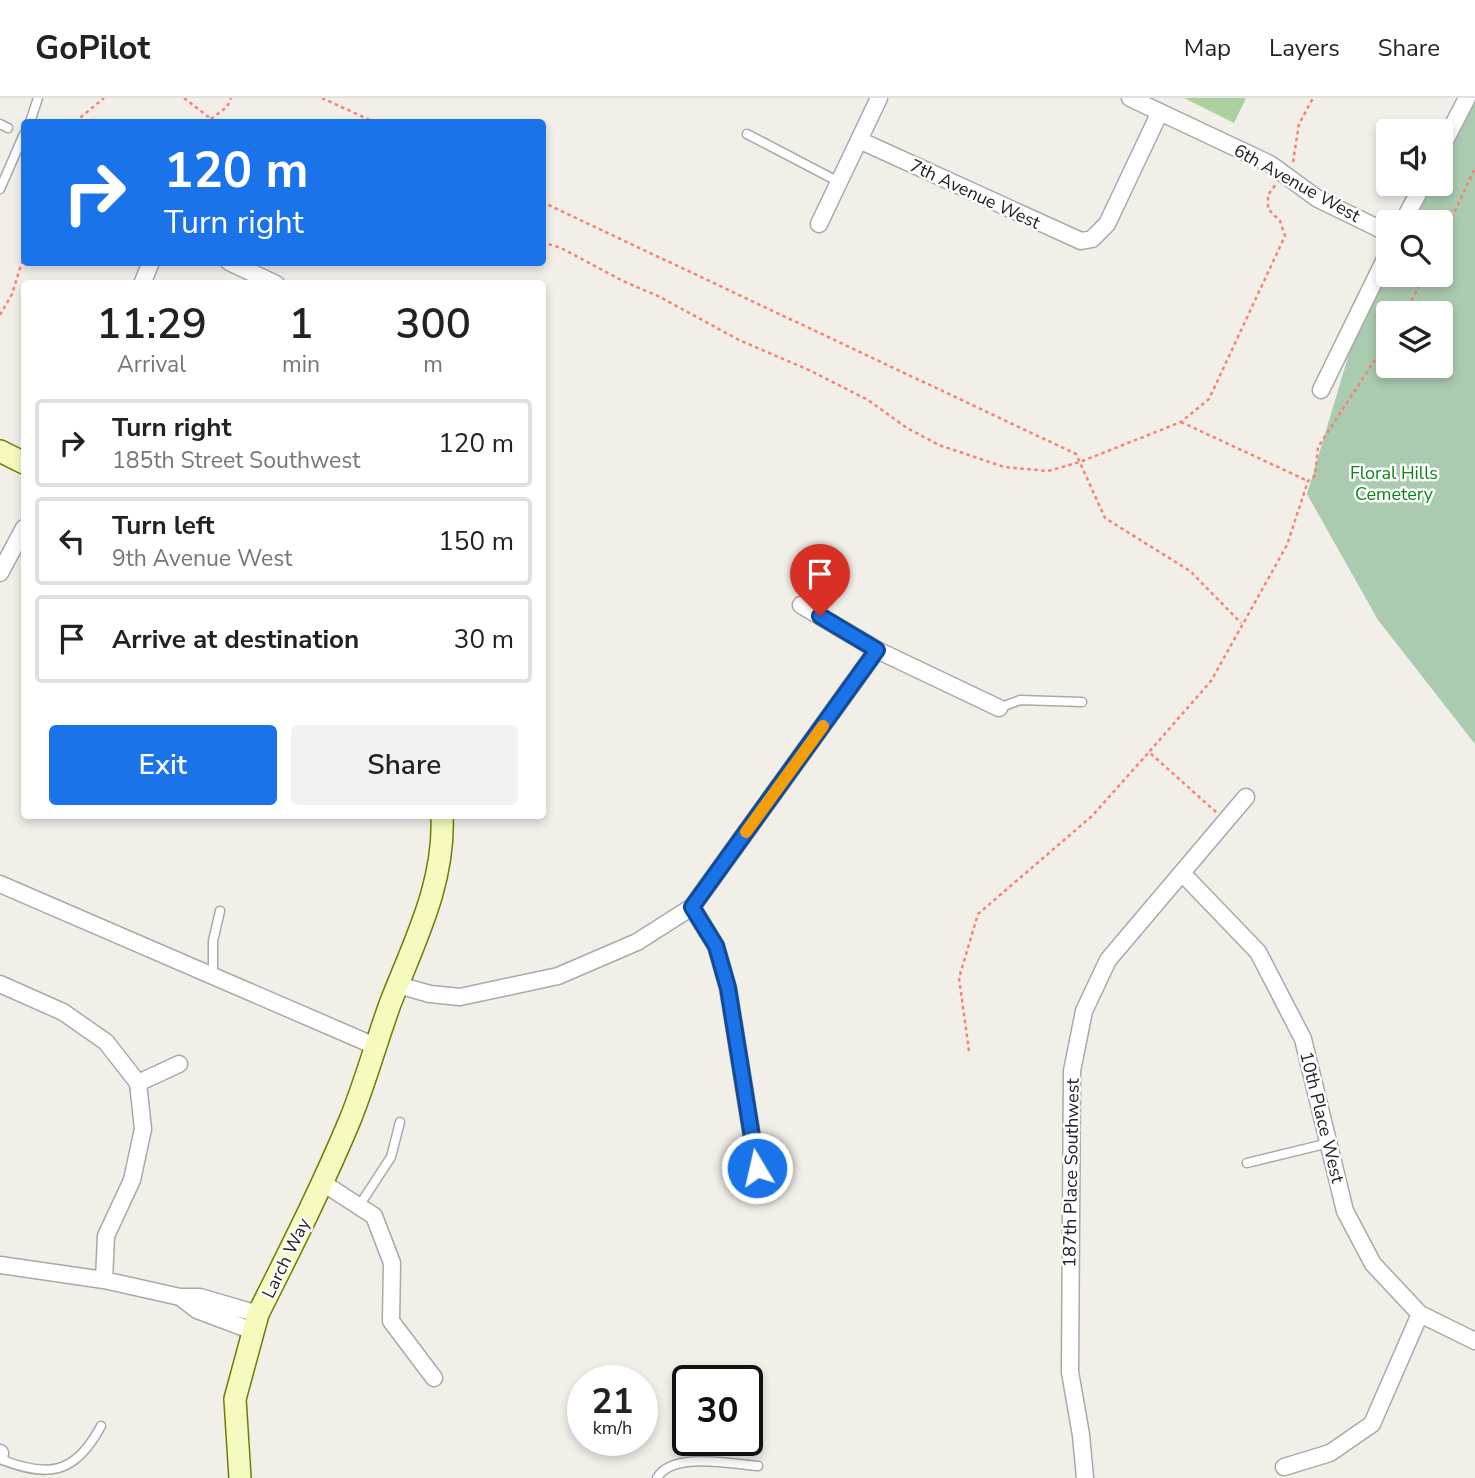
<!DOCTYPE html>
<html lang="en">
<head>
<meta charset="utf-8">
<style>
	:root { --surface:#fff; --page:#f2f2f2; --text:#222; --muted:#767676; --line:#e0e0e0; --accent:#1a73e8 }
	body { margin:0; font-family:"Nunito Sans",sans-serif; background:var(--page); color:var(--text); height:100vh; display:flex; flex-direction:column; font-size:26px; white-space:nowrap }
	* { box-sizing:border-box; margin:0 }
	p { font-size:23px; color:var(--muted) }
	.icon { flex:none; width:38px; height:38px; fill:none; stroke:currentColor; stroke-width:2; stroke-linecap:round; stroke-linejoin:round }
	.map { position:relative; flex:1; overflow:hidden }
	.side { position:absolute; left:21px; top:182px; width:525px; height:539px; display:flex; flex-direction:column; background:var(--surface); border-radius:7px; box-shadow:0 4px 10px #0003 }
	.side>* { flex:none }
	.guide { position:absolute; left:21px; top:21px; width:525px; height:147px; border-radius:7px; box-shadow:0 4px 10px #0003; background:#1a73e8; color:#fff; overflow:hidden }
	.buttons { position:absolute; left:1376px; top:21px; display:grid; gap:14px }
	.buttons a { display:grid; place-items:center; width:77px; height:77px; border-radius:7px; background:var(--surface); box-shadow:0 4px 10px #0003; font-size:35px }
	.speed { position:absolute; left:567px; top:1267px; display:flex; gap:14px; font-size:35px; font-weight:700; text-align:center }
	.speed>* { display:grid; place-content:center; width:91px; height:91px; border-radius:50%; background:var(--surface); box-shadow:0 4px 10px #0003; line-height:1 }
	.speed small { font-size:18px; font-weight:400 }
	.speed .limit { border:4px solid #111; border-radius:10px; background:#fff; color:#111 }
	.pin { position:absolute; display:grid; place-items:center; width:60px; height:60px; color:#fff; margin:-72px -30px; border-radius:50% 50% 50% 0; rotate:-45deg; box-shadow:0 0 7px #0007 }
	.pin .icon { rotate:45deg }
	.me { position:absolute; width:77px; margin:-38px; rotate:351deg; stroke-linejoin:round; filter:drop-shadow(0 0 5px #0008) }
	.turn { display:flex; align-items:center; gap:24px; height:147px; padding:0 28px; font-size:32px }
	.turn .icon { width:91px; height:91px; stroke-width:2.5 }
	.turn b { display:block; font-size:49px; line-height:60px }
	.eta { display:flex; justify-content:space-evenly; align-items:center; height:119px; text-align:center }
	.eta b { font-size:42px; font-weight:600; line-height:49px }
	.cta { display:flex; gap:14px; margin-top:auto; padding:14px 28px }
	.cta a { flex:1; height:80px; border-radius:7px; background:var(--accent); color:#fff; font-size:28px; font-weight:600; line-height:80px; text-align:center }
	.cta a+a { background:var(--page); color:var(--text) }
	ul { padding:0; list-style:none }
	li { display:flex; align-items:center; gap:21px; height:88px; margin:0 14px 10px; padding:0 14px; border:4px solid var(--line); border-radius:7px }
	li div { flex:1 }
	li b { display:block; font-size:26px }
	li em { font-style:normal }
	header { display:flex; align-items:center; gap:42px; box-sizing:border-box; height:98px; padding:0 35px; background:var(--surface); border-bottom:2px solid var(--line) }
	header strong { font-size:33px }
	nav { display:flex; gap:38px; margin-inline-start:auto; font-size:24px }
	.map>svg:first-child { display:block }
	.forest { fill:#add19e }
	.cemetery { fill:#aacbaf; fill-rule:evenodd }
	.lines { fill:none; stroke-linecap:round; stroke-linejoin:round }
	.service-casing { stroke:#a9a9a9; stroke-width:11 }
	.minor-casing { stroke:#a9a9a9; stroke-width:19 }
	.secondary-casing { stroke:#707d05; stroke-width:24 }
	.path { stroke:#fa8072; stroke-width:2.5; stroke-dasharray:3.5 3.5; stroke-linecap:butt }
	.service { stroke:#fff; stroke-width:8 }
	.minor { stroke:#fff; stroke-width:16 }
	.secondary { stroke:#f7fabf; stroke-width:21 }
	.route-casing { stroke:#114b97; stroke-width:18 }
	.route { stroke:#1a73e8; stroke-width:12 }
	.slow { stroke:#f59e0b; stroke-width:12 }
	.labels { text-anchor:middle; stroke-width:5; stroke-linejoin:round; paint-order:stroke }
	.street-label { font-size:18px; fill:#222; stroke:#fff }
	.park-label { font-size:18px; fill:#0c8416; stroke:#fff }
</style>
</head>
<body>
<header>
<strong>GoPilot</strong>
<nav><a>Map</a><a>Layers</a><a>Share</a></nav>
</header>
<div class="map">
<svg width="1475" height="1380" viewBox="0 0 1475 1380">
	<rect width="100%" height="100%" fill="#f2efe9"/>
	<path class="forest" d="M 1184,0 L 1246,0 L 1234,25 Z"/>
	<path class="cemetery" d="M 1468,0 L 1475,0 L 1475,646 L 1378,522 L 1307,396 L 1362,212 L 1388,158 L 1388,177 L 1440,177 L 1440,124 L 1404,124 L 1423,86 L 1440,86 L 1440,51 ZM 1388,215 L 1440,215 L 1440,268 L 1388,268 Z"/>
	<g class="lines">
		<defs>
			<path id="service" d="M 30,24 L 38,0
				M 0,26 L 8,30
				M 747,36 L 839,84
				M 0,91 L 24,36
				M 999,610 L 1020,602 L 1082,604
				M 213,878 L 213,843 L 220,813
				M 1247,1065 L 1329,1045
				M 359,1108 L 391,1059 L 400,1024
				M 0,1361 C 48,1380 75,1377 101,1328
				M 657,1380 C 672,1353 731,1366 758,1368"/>
			<path id="minor" d="M 1130,0 L 1270,66 L 1318,101 L 1388,135
				M 859,42 L 1081,143 L 1092,141 L 1107,126 L 1160,14
				M 1440,52 L 1467,0
				M 1403,124 L 1423,86
				M 819,126 L 879,0
				M 229,164 L 276,186
				M 142,186 L 151,164
				M 1321,292 L 1388,155
				M 0,475 L 24,430
				M 801,507 L 877,552 L 999,610
				M 1182,775 L 1258,854 L 1303,941 L 1345,1113 L 1373,1166 L 1420,1216 L 1475,1243
				M 0,786 L 375,948
				M 692,809 L 716,848 L 728,890 L 757,1070
				M 0,886 L 63,914 L 106,944 L 138,985
				M 398,887 L 430,896 L 460,899 L 558,878 L 637,844 L 692,809 L 877,552
				M 323,1085 L 374,1118 L 392,1165 L 391,1223 L 434,1280
				M 0,1167 L 104,1182 L 180,1199 L 200,1199 L 258,1216
				M 104,1182 L 106,1138 L 132,1082 L 143,1031 L 138,985 L 179,966
				M 180,1199 L 197,1212 L 253,1233
				M 0,1355 L 0,1356
				M 1284,1369 L 1330,1355 L 1372,1326 L 1420,1216
				M 1085,1380 L 1081,1337 L 1070,1274 L 1072,973 L 1084,913 L 1108,862 L 1246,699"/>
			<path id="secondary" d="M 0,353 L 24,365
				M 240,1380 L 235,1301 L 258,1216 C 290,1152 322,1089 350,1022 C 365,985 376,945 390,906 C 414,844 445,786 442,718"/>
		</defs>
		<use href="#service" class="service-casing"/>
		<use href="#minor" class="minor-casing"/>
		<use href="#secondary" class="secondary-casing"/>
		<path class="path" d="M 184,0 L 215,24
			M 322,0 L 374,24
			M 211,21 L 227,9 L 231,0
			M 75,24 L 104,0
			M 1293,64 L 1299,26 L 1313,0
			M 542,104 L 1076,356 L 1105,420 L 1190,473 L 1241,525
			M 542,144 L 561,150 L 623,183 L 660,199 L 739,242 L 811,273 L 868,302 L 907,330 L 939,347 L 1004,369 L 1048,373 L 1080,364 L 1181,324 L 1209,301 L 1285,138 L 1280,123 L 1268,111 L 1268,97 L 1276,86
			M 1440,145 L 1475,70
			M 1405,215 L 1425,177
			M 0,217 L 12,196 L 24,158
			M 1181,324 L 1308,383
			M 1216,714 L 1149,654 L 1211,583 L 1287,447 L 1308,383 L 1315,378 L 1318,349 L 1388,242
			M 969,953 L 959,880 L 978,816 L 1092,718 L 1149,654"/>
		<use href="#service" class="service"/>
		<use href="#minor" class="minor"/>
		<use href="#secondary" class="secondary"/>
	</g>
	<g class="lines">
		<defs>
			<path id="route" d="M 757,1070 L 728,890 L 716,848 L 692,809 L 877,552 L 820,518"/>
		</defs>
		<use href="#route" class="route-casing"/>
		<use href="#route" class="route"/>
		<path class="slow" d="M 746,734 L 823,628"/>
	</g>
	<g class="labels">
		<g class="street-label">
			<text transform="translate(1297 85) rotate(29)" y="6">6th Avenue West</text>
			<text transform="translate(975 96) rotate(25)" y="6">7th Avenue West</text>
			<text transform="translate(1322 1019) rotate(76)" y="6">10th Place West</text>
			<text transform="translate(1071 1075) rotate(-89)" y="6">187th Place Southwest</text>
			<text transform="translate(286 1160) rotate(-64)" y="6">Larch Way</text>
		</g>
		<g class="park-label">
			<text x="1394" y="381">Floral Hills<tspan x="1394" dy="21">Cemetery</tspan></text>
		</g>
	</g>
</svg>
<div class="buttons">
<a><svg class="icon" aria-label="sound" viewBox="0 0 24 24"><path d="M4 9h4l5-4v14l-5-4H4zM17 9q2 3 0 6"/></svg></a>
<a><svg class="icon" aria-label="search" viewBox="0 0 24 24"><circle cx="10" cy="10" r="6"/><path d="M15 15l6 6"/></svg></a>
<a><svg class="icon" aria-label="layers" viewBox="0 0 24 24"><path d="M12 4l9 5-9 5-9-5zM3 14l9 5 9-5"/></svg></a>
</div>
<div class="speed"><div>21<small>km/h</small></div><div class="limit">30</div></div>
<div class="pin" style="left:820px;top:518px;background:#d93025"><svg class="icon" aria-label="arrive" viewBox="0 0 24 24"><path d="M6 21V4h12l-3 4 3 4H6"/></svg></div>
<svg class="me" style="left:757px;top:1070px" viewBox="-20 -20 40 40"><circle r="17" fill="#1a73e8" stroke="#fff" stroke-width="3"/><path d="M0-11L8 9 0 5-8 9z" fill="#fff"/></svg>
<div class="guide">
<div class="turn"><svg class="icon" aria-label="right" viewBox="0 0 24 24"><path d="M7 20v-9h11M14 6l5 5-5 5"/></svg><div><b>120 m</b>Turn right</div></div>
</div>
<section class="side">
<div class="eta">
<div><b>11:29</b><p>Arrival</p></div>
<div><b>1</b><p>min</p></div>
<div><b>300</b><p>m</p></div>
</div>
<ul>
<li><svg class="icon" aria-label="right" viewBox="0 0 24 24"><path d="M7 20v-9h11M14 6l5 5-5 5"/></svg><div><b>Turn right</b><p>185th Street Southwest</p></div><em>120 m</em></li>
<li><svg class="icon" aria-label="left" viewBox="0 0 24 24"><path d="M17 20v-9H6M10 6l-5 5 5 5"/></svg><div><b>Turn left</b><p>9th Avenue West</p></div><em>150 m</em></li>
<li><svg class="icon" aria-label="arrive" viewBox="0 0 24 24"><path d="M6 21V4h12l-3 4 3 4H6"/></svg><div><b>Arrive at destination</b></div><em>30 m</em></li>
</ul>
<div class="cta"><a>Exit</a><a>Share</a></div>
</section>
</div>
</body>
</html>
